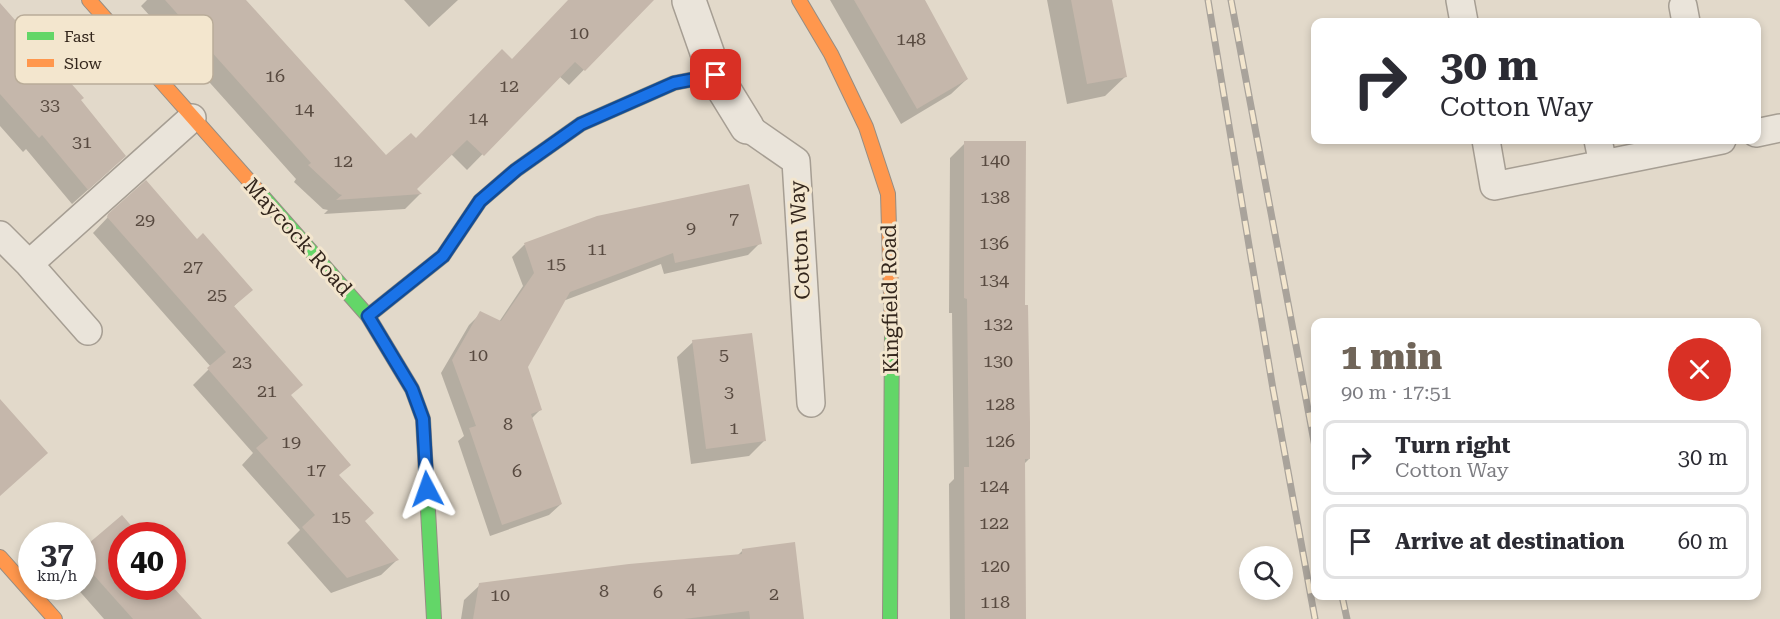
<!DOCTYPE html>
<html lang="en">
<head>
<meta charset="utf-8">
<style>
	:root { --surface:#fff; --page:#f7f7f7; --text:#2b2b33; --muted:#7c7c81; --line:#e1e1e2; --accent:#706559 }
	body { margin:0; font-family:"Roboto Serif",serif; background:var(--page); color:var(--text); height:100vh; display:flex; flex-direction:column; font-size:22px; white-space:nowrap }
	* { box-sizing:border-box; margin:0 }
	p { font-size:20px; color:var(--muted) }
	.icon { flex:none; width:33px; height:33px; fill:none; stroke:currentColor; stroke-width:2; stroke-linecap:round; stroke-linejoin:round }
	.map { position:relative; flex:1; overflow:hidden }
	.sheet { position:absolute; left:1311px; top:318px; width:450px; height:282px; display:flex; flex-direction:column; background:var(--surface); border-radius:12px; box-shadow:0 3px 9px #0003 }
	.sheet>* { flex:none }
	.guide { position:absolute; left:1311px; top:18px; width:450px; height:126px; border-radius:12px; box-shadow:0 3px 9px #0003; background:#fff; color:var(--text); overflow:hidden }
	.buttons { position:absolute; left:1239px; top:546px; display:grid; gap:12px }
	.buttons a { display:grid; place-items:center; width:54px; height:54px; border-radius:50%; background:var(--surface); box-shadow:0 3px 9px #0003; font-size:30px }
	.speed { position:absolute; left:18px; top:522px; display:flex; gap:12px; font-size:30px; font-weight:700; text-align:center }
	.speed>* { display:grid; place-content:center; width:78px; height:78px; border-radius:50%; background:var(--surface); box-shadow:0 3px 9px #0003; line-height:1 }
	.speed small { font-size:15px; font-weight:400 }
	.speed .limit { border:9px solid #d22; background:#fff; color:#111 }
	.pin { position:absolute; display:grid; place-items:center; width:51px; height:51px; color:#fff; margin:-26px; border-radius:12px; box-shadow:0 3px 9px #0006 }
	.me { position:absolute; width:66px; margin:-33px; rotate:356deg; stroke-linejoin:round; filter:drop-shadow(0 0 4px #0008) }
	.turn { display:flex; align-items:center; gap:21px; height:126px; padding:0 30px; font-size:27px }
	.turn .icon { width:78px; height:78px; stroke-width:2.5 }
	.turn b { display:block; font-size:42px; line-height:51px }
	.round { display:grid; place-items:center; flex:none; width:63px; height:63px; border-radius:32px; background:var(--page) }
	.overview { display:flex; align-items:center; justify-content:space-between; height:102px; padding:0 30px }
	h1 { font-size:36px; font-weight:800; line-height:45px; color:var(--accent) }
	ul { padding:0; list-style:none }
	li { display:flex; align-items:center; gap:18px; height:75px; margin:0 12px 9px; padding:0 18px; border:3px solid var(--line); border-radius:12px }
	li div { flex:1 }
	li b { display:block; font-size:22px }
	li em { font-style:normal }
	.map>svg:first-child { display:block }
	.shadow { fill:#0003 }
	.building { fill:#c5b7ab }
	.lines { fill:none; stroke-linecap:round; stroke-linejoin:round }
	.lane-casing { stroke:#a69e93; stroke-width:30 }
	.street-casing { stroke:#a69e93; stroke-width:36 }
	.fast-casing { stroke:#968d83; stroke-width:16 }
	.slow-casing { stroke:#968d83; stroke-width:16 }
	.lane { stroke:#eae4da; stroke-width:27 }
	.street { stroke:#eae4da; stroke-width:33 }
	.fast { stroke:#63d668; stroke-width:14 }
	.slow { stroke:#ff974d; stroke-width:14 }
	.rail-casing { stroke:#a9a39b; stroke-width:7 }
	.rail { stroke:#f3e6ce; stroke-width:4.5; stroke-dasharray:14; stroke-linecap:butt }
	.route-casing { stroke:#114b97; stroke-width:15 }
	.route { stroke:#1a73e8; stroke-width:10 }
	.labels { text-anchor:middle; stroke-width:6; stroke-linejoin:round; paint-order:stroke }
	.number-label { font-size:18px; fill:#584a40 }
	.street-label { font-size:21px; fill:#33261c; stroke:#f3e6ce }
	.key { fill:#f3e6ce; stroke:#b9ac99; stroke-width:1.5 }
	.key-label { font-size:16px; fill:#33261c }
</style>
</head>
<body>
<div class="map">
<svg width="1780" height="619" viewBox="0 0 1780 619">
	<rect width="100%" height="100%" fill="#e2d9ca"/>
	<path class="shadow" d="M 147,0 L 245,0 L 386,157 L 415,140 L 511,61 L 570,0 L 637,0 L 645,7 L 569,85 L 559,76 L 467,170 L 451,154 L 415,189 L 420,194 L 405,209 L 324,214 L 328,210 L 323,209 L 294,182 L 296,179 L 141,6 Z
		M 404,0 L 458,0 L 429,27 Z
		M 830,0 L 922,0 L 967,79 L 951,94 L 901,124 Z
		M 1047,0 L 1111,0 L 1126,76 L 1105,96 L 1067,104 Z
		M 0,5 L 80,100 L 109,171 L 72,204 L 26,149 L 23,152 L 0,126 Z
		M 965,143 L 1023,306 L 1029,459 L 1024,464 L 1024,619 L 950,619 L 949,484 L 954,479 L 952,313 L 949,313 L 950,158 Z
		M 109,216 L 197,241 L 251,290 L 233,307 L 338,476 L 363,522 L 397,560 L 381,575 L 331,593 L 287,543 L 300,530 L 242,465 L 253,453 L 193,385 L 211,367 L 93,233 Z
		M 597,218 L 760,243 L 748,255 L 664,274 L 661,264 L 563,301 L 526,367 L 540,410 L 531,419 L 561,504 L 549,515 L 490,536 L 458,441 L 464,436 L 441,373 L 469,325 L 481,313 L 499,322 L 523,286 L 512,257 L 524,245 Z
		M 693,342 L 764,441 L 749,456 L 691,464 L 677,357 Z
		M 122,536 L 122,586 L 200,619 L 104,619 L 75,586 L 82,586 L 82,551 Z
		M 743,550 L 799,619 L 461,619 L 464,600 L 480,585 L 737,556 Z"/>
	<path class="building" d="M 165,0 L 246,0 L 386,155 L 411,133 L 416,138 L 502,49 L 512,59 L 568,0 L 654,0 L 585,71 L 575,62 L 484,156 L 467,140 L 417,189 L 422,194 L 336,200 L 342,195 L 339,194 L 308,165 L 311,163 Z
		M 854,0 L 925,0 L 968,79 L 917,109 Z
		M 1071,0 L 1112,0 L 1127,77 L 1087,84 Z
		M 0,3 L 84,98 L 81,100 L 126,156 L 88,190 L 42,135 L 39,138 L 0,94 Z
		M 964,141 L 1026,141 L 1025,305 L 1028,305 L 1030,423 L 1030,459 L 1025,459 L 1026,619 L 965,619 L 964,467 L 969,467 L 967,299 L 964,298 Z
		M 146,180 L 197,239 L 203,233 L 253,290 L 234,306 L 303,385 L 291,395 L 351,465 L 339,475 L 374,513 L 365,521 L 399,560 L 347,578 L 302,527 L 315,515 L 256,448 L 268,438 L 207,368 L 226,352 L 107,217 L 108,214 Z
		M 749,184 L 762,244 L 675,263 L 673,253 L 570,292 L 528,367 L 542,410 L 531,414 L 562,504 L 502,525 L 469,428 L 476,426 L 452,360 L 480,311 L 501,321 L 534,273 L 524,243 L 597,216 Z
		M 752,333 L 766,441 L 706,449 L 692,340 Z
		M 0,399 L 48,453 L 0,496 Z
		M 122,515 L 140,536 L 122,536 L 122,586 L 172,586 L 202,619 L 133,619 L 82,562 L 82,549 Z
		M 795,542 L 804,619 L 750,619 L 749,611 L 684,619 L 473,619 L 479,583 L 629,564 L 742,554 L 742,549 Z"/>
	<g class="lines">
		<defs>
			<path id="lane" d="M 1460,0 L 1464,22
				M 1683,6 L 1686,22
				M 747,127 L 796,161 L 811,403
				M 1756,133 L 1780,128
				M 1486,140 L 1494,186 L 1722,140
				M 1598,140 L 1603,164
				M 0,235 L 29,264
				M 88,331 L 29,264 L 192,118"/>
			<path id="street" d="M 689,1 L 715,75 L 747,127"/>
			<path id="fast" d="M 259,192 L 368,316 L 412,389 L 423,419 L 434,619
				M 368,316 L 443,256 L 480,201 L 516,170 L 581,124 L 674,83 L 715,75
				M 890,619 L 892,330"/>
			<path id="slow" d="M 89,0 L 259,192
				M 799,0 L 831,54 L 866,127 L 888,194 L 892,330
				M 0,557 L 55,619"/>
		</defs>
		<use href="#lane" class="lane-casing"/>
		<use href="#street" class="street-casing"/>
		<use href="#fast" class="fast-casing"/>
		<use href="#slow" class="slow-casing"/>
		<use href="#lane" class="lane"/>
		<use href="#street" class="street"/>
		<use href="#fast" class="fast"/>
		<use href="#slow" class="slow"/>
		<defs>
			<path id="rail" d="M 1208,0 L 1273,389 L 1315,619
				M 1231,0 L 1316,452
				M 1342,596 L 1347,619"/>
		</defs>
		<use href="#rail" class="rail-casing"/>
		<use href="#rail" class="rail"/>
	</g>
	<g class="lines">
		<defs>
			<path id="route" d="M 427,489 L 423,419 L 412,389 L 368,316 L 443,256 L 480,201 L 516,170 L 581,124 L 674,83 L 716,75"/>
		</defs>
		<use href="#route" class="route-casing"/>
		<use href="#route" class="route"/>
	</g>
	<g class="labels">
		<g class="number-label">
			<text x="579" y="39">10</text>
			<text x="911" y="45">148</text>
			<text x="275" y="82">16</text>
			<text x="509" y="92">12</text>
			<text x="50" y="111">33</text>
			<text x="304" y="115">14</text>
			<text x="478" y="124">14</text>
			<text x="82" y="148">31</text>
			<text x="995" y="166">140</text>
			<text x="343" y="167">12</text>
			<text x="995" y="203">138</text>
			<text x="734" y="225">7</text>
			<text x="145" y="226">29</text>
			<text x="691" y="234">9</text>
			<text x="994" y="249">136</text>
			<text x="597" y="255">11</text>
			<text x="556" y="270">15</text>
			<text x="193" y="273">27</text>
			<text x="994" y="286">134</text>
			<text x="217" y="301">25</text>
			<text x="998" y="330">132</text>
			<text x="478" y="361">10</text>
			<text x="724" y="361">5</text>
			<text x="998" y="367">130</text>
			<text x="242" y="368">23</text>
			<text x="267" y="397">21</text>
			<text x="729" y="398">3</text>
			<text x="1000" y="410">128</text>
			<text x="508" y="430">8</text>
			<text x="734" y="434">1</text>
			<text x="1000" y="447">126</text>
			<text x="291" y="448">19</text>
			<text x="316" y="476">17</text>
			<text x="517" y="477">6</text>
			<text x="994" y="492">124</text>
			<text x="341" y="523">15</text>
			<text x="994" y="529">122</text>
			<text x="995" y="572">120</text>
			<text x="691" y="594">4</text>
			<text x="604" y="597">8</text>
			<text x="658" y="598">6</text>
			<text x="774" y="600">2</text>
			<text x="500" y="601">10</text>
			<text x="995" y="608">118</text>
		</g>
		<g class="street-label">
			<text transform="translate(298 237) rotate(48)" y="7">Maycock Road</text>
			<text transform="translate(800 240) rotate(-93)" y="7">Cotton Way</text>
			<text transform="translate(890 299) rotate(-91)" y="7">Kingfield Road</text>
		</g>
	</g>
	<rect x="15" y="15" width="198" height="69" rx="9" class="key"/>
	<rect x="27" y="32" width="27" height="8" fill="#63d668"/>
	<rect x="27" y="59" width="27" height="8" fill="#ff974d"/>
	<g class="key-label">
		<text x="64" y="42">Fast</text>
		<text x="64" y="69">Slow</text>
	</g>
</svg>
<div class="buttons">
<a><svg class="icon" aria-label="search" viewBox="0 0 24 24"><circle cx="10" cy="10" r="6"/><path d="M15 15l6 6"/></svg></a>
</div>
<div class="speed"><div>37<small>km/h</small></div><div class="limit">40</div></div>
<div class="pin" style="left:716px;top:75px;background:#d93025"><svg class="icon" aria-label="arrive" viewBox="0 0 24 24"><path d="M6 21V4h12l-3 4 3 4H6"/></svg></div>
<svg class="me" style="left:427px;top:489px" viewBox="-20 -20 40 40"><path d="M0-17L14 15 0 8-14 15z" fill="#1a73e8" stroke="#fff" stroke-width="4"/></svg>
<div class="guide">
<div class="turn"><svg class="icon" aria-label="right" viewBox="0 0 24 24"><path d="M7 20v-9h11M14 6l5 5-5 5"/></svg><div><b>30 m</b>Cotton Way</div></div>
</div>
<section class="sheet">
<div class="overview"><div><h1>1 min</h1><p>90 m · 17:51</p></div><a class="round" style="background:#d93025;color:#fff"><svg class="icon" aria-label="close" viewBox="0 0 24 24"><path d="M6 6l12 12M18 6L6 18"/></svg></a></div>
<ul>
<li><svg class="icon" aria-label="right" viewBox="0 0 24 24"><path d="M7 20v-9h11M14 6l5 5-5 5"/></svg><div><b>Turn right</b><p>Cotton Way</p></div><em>30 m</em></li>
<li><svg class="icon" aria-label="arrive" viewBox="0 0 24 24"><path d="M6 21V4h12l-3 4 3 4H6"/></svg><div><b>Arrive at destination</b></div><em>60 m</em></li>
</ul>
</section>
</div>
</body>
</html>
